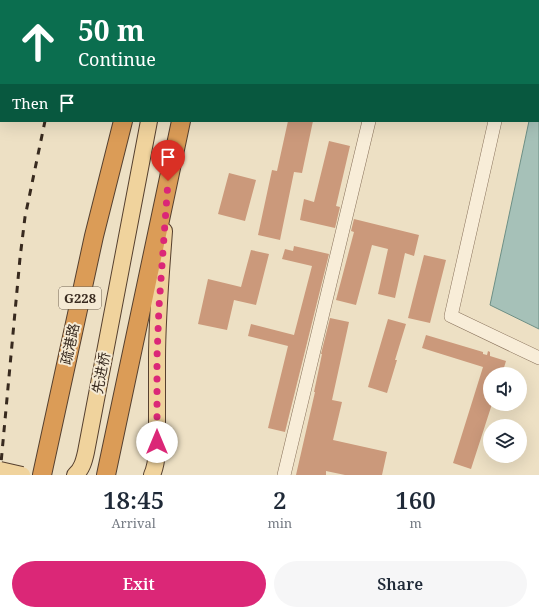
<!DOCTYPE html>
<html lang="en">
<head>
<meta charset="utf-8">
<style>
	:root { --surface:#fff; --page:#f6f6f7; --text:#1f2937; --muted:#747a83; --accent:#db2777 }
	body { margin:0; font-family:"Noto Serif","Noto Sans SC",serif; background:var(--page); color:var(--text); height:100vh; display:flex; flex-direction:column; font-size:15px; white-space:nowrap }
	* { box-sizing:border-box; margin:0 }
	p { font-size:13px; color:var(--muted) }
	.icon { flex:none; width:22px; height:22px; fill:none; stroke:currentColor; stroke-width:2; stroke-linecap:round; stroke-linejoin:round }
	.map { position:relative; height:475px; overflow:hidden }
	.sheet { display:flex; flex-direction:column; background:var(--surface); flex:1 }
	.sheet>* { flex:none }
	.hud { position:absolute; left:0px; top:0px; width:539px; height:122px; box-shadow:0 4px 16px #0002; background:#0b6e4f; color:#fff; overflow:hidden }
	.buttons { position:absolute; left:483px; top:367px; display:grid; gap:8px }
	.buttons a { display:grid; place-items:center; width:44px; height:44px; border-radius:50%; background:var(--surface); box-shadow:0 4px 16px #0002; font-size:20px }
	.pin { position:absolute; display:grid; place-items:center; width:34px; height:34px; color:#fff; margin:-41px -17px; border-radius:50% 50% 50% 0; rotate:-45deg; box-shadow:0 0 4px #0007 }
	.pin .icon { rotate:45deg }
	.me { position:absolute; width:44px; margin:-22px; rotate:0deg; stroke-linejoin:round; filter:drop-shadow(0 0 3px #0008) }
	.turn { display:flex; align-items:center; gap:14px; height:84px; padding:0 12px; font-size:18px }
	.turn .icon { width:52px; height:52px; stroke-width:2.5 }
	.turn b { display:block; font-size:28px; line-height:34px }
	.then { display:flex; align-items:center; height:38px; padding:0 12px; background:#0003; gap:8px; font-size:15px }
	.eta { display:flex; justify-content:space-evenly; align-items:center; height:68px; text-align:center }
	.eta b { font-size:24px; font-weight:600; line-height:28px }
	.button { display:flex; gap:8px; margin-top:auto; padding:8px 12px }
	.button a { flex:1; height:46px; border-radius:24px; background:var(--accent); color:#fff; font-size:16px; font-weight:600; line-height:46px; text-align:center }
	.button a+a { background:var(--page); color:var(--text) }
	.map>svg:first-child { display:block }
	.water { fill:#a6c1b8; stroke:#6d8f85 }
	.building { fill:#cb997b }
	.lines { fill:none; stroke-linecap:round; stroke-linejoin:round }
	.minor-casing { stroke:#88715b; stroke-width:14 }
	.major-casing { stroke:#56402f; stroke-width:18 }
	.highway-casing { stroke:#56402f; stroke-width:20 }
	.minor { stroke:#f8edd8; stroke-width:13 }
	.major { stroke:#f0d39d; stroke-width:16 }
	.highway { stroke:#db9c57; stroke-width:18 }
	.rail { stroke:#382a1f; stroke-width:3; stroke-dasharray:7 7; stroke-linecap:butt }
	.major-bridge-casing { stroke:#56402f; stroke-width:18; stroke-linecap:butt }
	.major-bridge { stroke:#f0d39d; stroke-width:16 }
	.route { stroke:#db2777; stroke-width:7; stroke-dasharray:0 12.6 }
	.labels { text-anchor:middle; stroke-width:4; stroke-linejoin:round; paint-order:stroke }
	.shield { fill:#f5ead4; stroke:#716455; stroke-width:1 }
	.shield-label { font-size:13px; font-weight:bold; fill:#382a1f }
	.street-label { font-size:14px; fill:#382a1f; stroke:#f5ead4 }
</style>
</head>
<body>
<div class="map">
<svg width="539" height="475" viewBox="0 0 539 475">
	<rect width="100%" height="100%" fill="#ede0c4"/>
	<path class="water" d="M 539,77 L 539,329 L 490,305 L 529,121 L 538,121 L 538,81 Z"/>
	<path class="building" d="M 288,121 L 313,121 L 302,173 L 294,172 L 280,240 L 258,235 L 272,170 L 277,171 Z
		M 329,141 L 350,146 L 336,206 L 340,207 L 335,228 L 300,220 L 304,199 L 314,202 Z
		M 229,173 L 256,180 L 245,221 L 218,214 Z
		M 354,219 L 419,235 L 414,256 L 405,253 L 395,298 L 378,294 L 388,249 L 372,245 L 356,305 L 336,300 L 354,232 L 351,231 Z
		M 294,246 L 329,254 L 285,432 L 268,428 L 288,346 L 248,336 L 251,324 L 294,335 L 312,266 L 282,259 L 285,249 L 293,251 Z
		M 251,250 L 269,254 L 256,305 L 234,300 L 227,330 L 198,324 L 208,279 L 241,287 Z
		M 424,255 L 446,260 L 430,323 L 408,318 Z
		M 330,318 L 349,322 L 332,400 L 342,402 L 333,440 L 387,452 L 382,475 L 345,475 L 326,471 L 326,475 L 296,475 L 315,392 L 314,392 L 322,354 L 321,354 Z
		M 388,319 L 406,324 L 395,360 L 397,360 L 387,393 L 368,387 Z
		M 426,335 L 483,352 L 483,354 L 487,355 L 488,351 L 490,352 L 490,356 L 506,361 L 502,374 L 490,374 L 490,404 L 492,404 L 471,469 L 453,463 L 483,367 L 422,348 Z"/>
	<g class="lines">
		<defs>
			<path id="minor" d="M 397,1 L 398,0
				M 523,1 L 523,0
				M 495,121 L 451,316 L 539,358
				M 284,475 L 369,121"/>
			<path id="major" d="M 170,1 L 171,0
				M 75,475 C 82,469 84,461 86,452 L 149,121
				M 152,475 C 159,459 157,438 157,421 C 157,400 157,380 157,359 C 157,316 161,273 164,231"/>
			<path id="highway" d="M 155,1 L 155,0
				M 207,1 L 207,0
				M 42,475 L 94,236 L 123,121
				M 106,475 L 181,121"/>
		</defs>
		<use href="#minor" class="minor-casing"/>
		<use href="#major" class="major-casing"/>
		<use href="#highway" class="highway-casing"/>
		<use href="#minor" class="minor"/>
		<use href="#major" class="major"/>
		<use href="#highway" class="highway"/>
		<path class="rail" d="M 70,1 L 70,0
			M 0,474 L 20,258 L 25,217 L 45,121"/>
		<defs>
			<path id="major-bridge" d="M 0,470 L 22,475"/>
		</defs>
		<use href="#major-bridge" class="major-bridge-casing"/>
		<use href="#major-bridge" class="major-bridge"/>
	</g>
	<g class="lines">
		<path class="route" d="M 157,442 L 157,357 L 159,307 L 168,181"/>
	</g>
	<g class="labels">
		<rect class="shield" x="59" y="287" width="42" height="22" rx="3"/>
		<g class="shield-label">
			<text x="80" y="303">G228</text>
		</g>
		<g class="street-label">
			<text transform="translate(70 344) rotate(-78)" y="5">疏港路</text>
			<text transform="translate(101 373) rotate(-79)" y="5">先进桥</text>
		</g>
	</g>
</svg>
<div class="buttons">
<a><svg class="icon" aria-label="sound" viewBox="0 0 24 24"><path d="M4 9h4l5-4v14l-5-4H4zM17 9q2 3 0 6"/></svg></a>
<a><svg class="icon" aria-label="layers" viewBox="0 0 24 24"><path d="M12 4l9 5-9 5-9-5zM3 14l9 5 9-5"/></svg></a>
</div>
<div class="pin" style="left:168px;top:181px;background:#d93025"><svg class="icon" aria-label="arrive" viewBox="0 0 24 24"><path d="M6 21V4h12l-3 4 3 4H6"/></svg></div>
<svg class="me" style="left:157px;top:442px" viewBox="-20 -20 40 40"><circle r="19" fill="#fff"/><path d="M0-13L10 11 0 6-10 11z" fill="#db2777"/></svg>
<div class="hud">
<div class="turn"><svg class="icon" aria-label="ahead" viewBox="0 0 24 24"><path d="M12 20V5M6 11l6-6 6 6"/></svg><div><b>50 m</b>Continue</div></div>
<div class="then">Then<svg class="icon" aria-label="arrive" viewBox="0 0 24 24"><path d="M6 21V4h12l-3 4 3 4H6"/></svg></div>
</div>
</div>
<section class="sheet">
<div class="eta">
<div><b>18:45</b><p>Arrival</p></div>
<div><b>2</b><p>min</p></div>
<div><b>160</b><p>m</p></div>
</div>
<div class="button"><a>Exit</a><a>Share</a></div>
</section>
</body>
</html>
